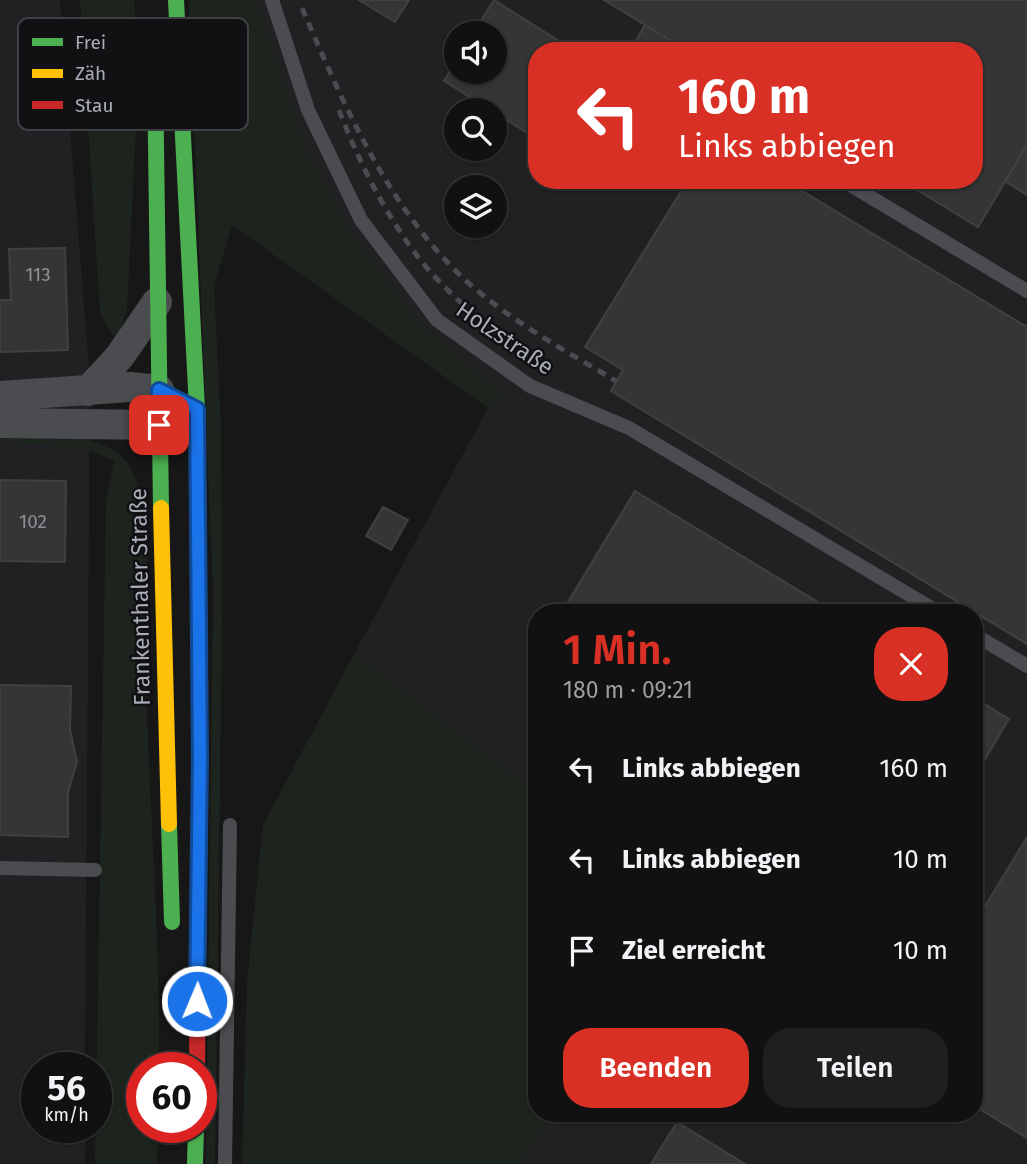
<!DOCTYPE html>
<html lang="de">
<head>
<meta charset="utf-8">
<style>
	:root { --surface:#111; --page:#1e1f1f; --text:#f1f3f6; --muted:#9c9d9f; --line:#303131; --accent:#d93025 }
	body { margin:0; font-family:"Fira Sans",sans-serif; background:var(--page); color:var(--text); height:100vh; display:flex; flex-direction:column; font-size:26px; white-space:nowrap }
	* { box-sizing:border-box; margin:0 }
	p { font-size:23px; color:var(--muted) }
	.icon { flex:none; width:38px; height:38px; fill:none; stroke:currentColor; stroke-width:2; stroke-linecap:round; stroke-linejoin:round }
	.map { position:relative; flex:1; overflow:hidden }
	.details { position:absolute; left:528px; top:604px; width:455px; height:518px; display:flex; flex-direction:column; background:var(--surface); border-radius:28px; box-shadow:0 2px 5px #0004,0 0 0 2px var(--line) }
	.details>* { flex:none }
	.guide { position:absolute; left:528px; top:42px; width:455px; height:147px; border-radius:28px; box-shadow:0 2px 5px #0004,0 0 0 2px var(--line); background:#d93025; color:#fff; overflow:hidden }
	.tools { position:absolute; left:444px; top:21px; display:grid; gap:14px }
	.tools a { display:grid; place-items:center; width:63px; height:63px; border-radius:50%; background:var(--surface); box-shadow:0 2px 5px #0004,0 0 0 2px var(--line); font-size:35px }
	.speed { position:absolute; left:21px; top:1052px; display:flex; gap:14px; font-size:35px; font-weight:700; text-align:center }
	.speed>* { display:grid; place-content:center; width:91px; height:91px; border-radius:50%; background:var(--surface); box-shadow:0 2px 5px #0004,0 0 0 2px var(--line); line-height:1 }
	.speed small { font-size:18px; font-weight:400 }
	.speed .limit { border:10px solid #d22; background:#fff; color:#111 }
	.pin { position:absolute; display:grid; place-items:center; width:60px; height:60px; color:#fff; margin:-30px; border-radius:14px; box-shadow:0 4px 10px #0006 }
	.me { position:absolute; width:77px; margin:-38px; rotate:1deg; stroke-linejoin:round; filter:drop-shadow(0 0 5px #0008) }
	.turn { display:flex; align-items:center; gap:24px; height:147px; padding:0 35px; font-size:32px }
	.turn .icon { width:91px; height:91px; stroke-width:2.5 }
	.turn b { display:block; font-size:49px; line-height:60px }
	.round { display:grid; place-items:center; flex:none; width:74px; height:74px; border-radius:28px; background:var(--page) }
	.headline { display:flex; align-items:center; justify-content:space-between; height:119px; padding:0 35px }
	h1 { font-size:42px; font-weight:600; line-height:52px; color:var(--accent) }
	.cta { display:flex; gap:14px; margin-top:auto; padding:14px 35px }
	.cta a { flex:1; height:80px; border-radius:28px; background:var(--accent); color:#fff; font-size:28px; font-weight:600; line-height:80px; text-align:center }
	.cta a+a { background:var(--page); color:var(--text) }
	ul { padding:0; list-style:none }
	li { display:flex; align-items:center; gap:21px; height:91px; padding:0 35px }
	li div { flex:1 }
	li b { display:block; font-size:26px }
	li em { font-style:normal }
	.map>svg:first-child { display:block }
	.built { fill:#212123; fill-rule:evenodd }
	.green { fill:#1d241e }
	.building { fill:#353536; stroke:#3f4043; stroke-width:2 }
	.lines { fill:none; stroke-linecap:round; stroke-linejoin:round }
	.lane { stroke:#4b4c50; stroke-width:14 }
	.street { stroke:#4b4c50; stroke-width:30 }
	.fast { stroke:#4caf50; stroke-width:16 }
	.slow { stroke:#ffc107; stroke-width:16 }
	.jam { stroke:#c62828; stroke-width:16 }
	.rail { stroke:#4b4c4f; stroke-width:5; stroke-dasharray:9 7; stroke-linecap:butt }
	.route-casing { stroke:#114b97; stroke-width:18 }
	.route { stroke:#1a73e8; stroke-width:12 }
	.labels { text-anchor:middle; stroke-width:5; stroke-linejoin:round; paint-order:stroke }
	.number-label { font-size:19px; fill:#8b8f98 }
	.street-label { font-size:23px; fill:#a8adb8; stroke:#111113 }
	.key { fill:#111113; stroke:#3e4045; stroke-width:2 }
	.key-label { font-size:19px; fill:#a8adb8 }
</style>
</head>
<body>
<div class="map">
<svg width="1027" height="1164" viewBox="0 0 1027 1164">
	<rect width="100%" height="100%" fill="#171717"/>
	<path class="built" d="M 0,0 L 60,0 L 90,382 L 85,1067 L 37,1068 L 37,1127 L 85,1127 L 85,1164 L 0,1164 Z
		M 219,0 L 1027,0 L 1027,1164 L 520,1164 L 552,1113 L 975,1113 L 975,612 L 537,612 L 537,792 L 354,654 L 488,408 L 233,220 ZM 457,33 L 495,33 L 495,72 L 457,72 ZM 537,51 L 975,51 L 975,180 L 537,180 ZM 457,110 L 495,110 L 495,149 L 457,149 ZM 457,187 L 495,187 L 495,226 L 457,226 Z"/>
	<path class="green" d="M 80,0 L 134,0 L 139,65 L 127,309 L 116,342 L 100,313 Z
		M 189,0 L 256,0 L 308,154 L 354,236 L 417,321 L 502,394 L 488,408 L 232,225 L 214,286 L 221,429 L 222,623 L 215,1164 L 206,1164 L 213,591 Z
		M 0,436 C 36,437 89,431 119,454 C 137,467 142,501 144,522 C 150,576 145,632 146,686 C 150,814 160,940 159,1067 L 142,1068 L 142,1127 L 158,1127 L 157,1164 L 95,1164 L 106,500 L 114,461 C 77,443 40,444 0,443 Z
		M 354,654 L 537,792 L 537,1113 L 552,1113 L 520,1164 L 242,1164 L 247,982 L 263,825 Z"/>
	<path class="building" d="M 359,0 L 409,0 L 395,22 Z
		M 494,0 L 575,51 L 537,51 L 537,139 L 444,81 L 457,60 L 457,72 L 495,72 L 495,33 L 473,33 Z
		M 604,0 L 1027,0 L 1027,145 L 978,227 L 901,180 L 975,180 L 975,51 L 688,51 Z
		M 645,25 L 688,51 L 630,51 Z
		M 1027,145 L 1027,195 L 1005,181 Z
		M 688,180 L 784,180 L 1027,327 L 1027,644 L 611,391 L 623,370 L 585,347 Z
		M 65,248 L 68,350 L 0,352 L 0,300 L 11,300 L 9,249 Z
		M 0,480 L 66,481 L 65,562 L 0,561 Z
		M 635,491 L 834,612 L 562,612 Z
		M 383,507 L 408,520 L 391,550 L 366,536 Z
		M 0,685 L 71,686 L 70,729 L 77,762 L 68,792 L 68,837 L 0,835 Z
		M 975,698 L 1009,719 L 975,776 Z
		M 1027,837 L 1027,1138 L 975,1106 L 975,923 Z
		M 677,1122 L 745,1164 L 651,1164 Z"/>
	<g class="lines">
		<path class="lane" d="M 272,0 L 308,110 L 361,220 L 437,320 L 530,386 L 629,428 L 938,612
			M 842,180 L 1027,291
			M 975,635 L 1027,666
			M 0,868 L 95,870
			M 225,1164 L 230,825"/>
		<path class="street" d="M 88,391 L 120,356 L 157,302
			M 0,396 L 130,387 L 159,390
			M 0,423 L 159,425"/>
		<path class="fast" d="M 176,0 L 197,409 L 198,476
			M 155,72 L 161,508
			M 169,824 L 172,922
			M 195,1164 L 196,1127"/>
		<path class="slow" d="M 198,476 L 200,741
			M 161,508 L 169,824"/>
		<path class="jam" d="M 197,1068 L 200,741"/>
		<path class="rail" d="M 302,8 C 343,103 386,204 462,277 C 507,319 564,350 616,381
			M 339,110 C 359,162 384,212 418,257 C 438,283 464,305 486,327"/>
	</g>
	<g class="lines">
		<defs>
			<path id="route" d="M 159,425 L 159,390 L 197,409 L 200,758 L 197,1001"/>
		</defs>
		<use href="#route" class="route-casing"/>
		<use href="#route" class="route"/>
	</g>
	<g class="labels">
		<g class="number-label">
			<text x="38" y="281">113</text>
			<text x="33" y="528">102</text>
		</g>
		<g class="street-label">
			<text transform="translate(505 338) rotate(34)" y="8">Holzstraße</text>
			<text transform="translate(140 597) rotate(-91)" y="8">Frankenthaler Straße</text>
		</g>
	</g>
	<rect x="18" y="18" width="230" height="112" rx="10" class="key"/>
	<rect x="32" y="38" width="31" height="8" fill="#4caf50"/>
	<rect x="32" y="69" width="31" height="9" fill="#ffc107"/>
	<rect x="32" y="101" width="31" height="8" fill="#c62828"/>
	<g class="key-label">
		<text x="75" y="49">Frei</text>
		<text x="75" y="80">Zäh</text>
		<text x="75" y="112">Stau</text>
	</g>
</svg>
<div class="tools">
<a><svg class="icon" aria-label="sound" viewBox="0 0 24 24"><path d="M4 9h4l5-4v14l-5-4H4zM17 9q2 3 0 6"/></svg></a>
<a><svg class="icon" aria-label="search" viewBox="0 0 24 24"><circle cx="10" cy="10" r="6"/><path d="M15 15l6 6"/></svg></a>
<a><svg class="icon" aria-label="layers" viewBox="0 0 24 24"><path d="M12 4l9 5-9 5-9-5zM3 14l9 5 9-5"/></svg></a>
</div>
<div class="speed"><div>56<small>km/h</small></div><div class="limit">60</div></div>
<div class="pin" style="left:159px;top:425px;background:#d93025"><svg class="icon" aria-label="arrive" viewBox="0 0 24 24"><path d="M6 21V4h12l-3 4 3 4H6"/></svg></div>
<svg class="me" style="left:197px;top:1001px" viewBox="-20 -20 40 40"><circle r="17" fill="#1a73e8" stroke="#fff" stroke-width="3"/><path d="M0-11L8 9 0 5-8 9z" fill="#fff"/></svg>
<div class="guide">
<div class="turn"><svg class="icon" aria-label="left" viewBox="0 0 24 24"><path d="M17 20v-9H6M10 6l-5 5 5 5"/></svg><div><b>160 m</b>Links abbiegen</div></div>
</div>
<section class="details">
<div class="headline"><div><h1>1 Min.</h1><p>180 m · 09:21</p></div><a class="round" style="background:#d93025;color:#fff"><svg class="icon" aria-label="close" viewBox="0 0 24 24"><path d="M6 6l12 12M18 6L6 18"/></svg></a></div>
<ul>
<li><svg class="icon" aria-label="left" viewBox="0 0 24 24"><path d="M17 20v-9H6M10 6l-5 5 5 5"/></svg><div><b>Links abbiegen</b></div><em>160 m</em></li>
<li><svg class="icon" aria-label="left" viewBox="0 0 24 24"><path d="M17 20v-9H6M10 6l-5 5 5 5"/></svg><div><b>Links abbiegen</b></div><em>10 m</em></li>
<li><svg class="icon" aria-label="arrive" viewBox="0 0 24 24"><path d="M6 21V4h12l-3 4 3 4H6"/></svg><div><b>Ziel erreicht</b></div><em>10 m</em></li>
</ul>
<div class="cta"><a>Beenden</a><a>Teilen</a></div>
</section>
</div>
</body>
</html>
